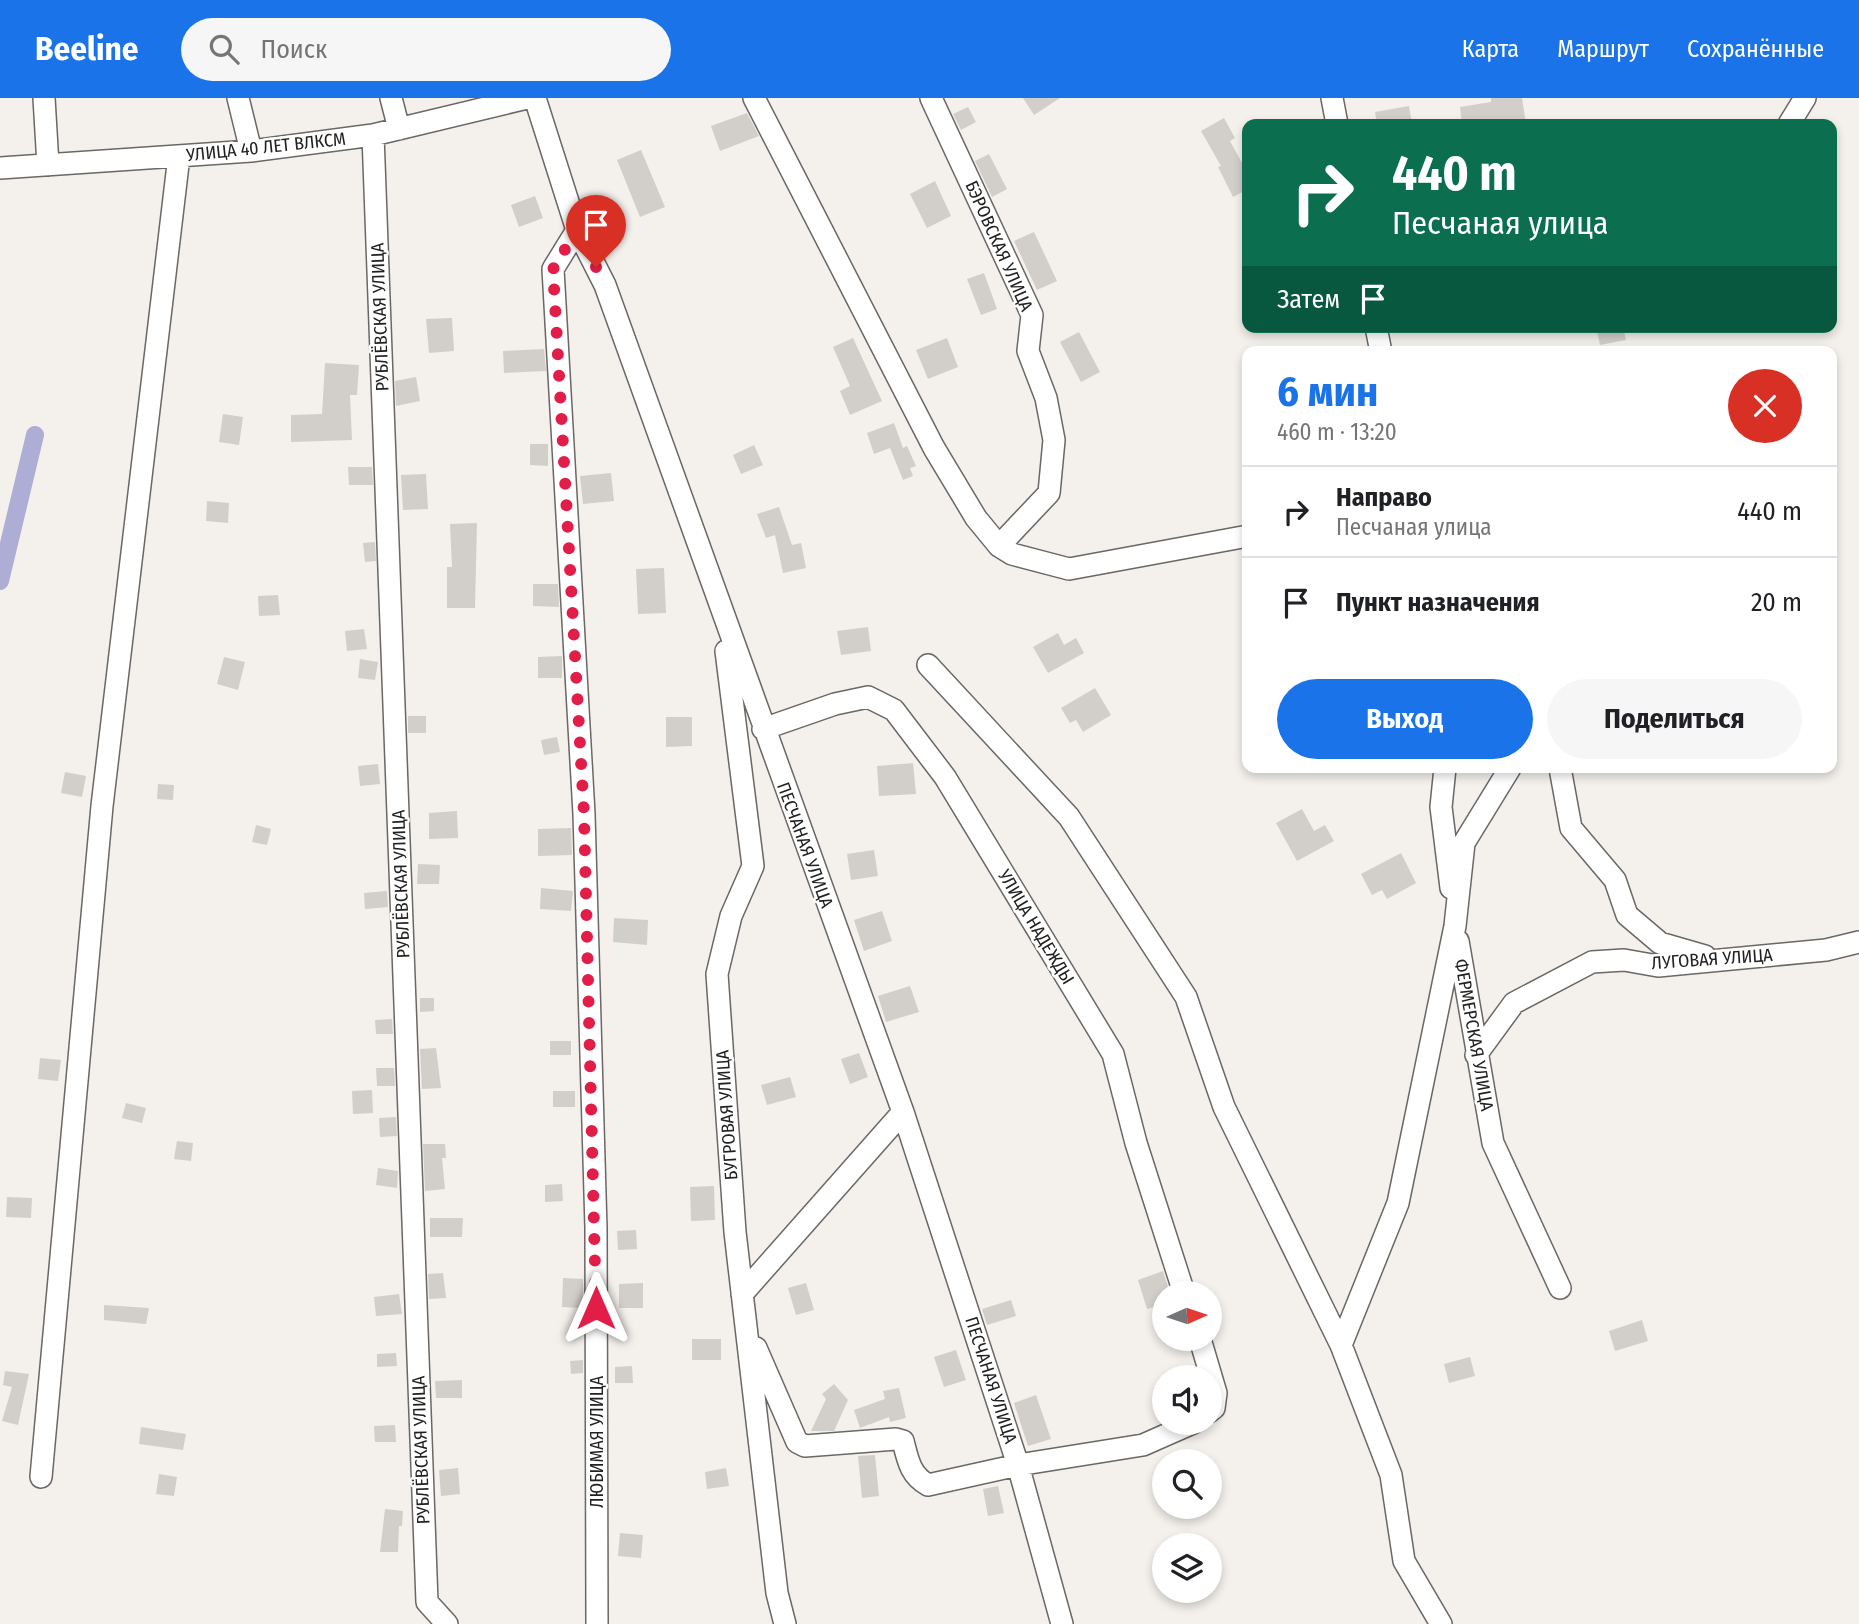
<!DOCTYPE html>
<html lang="ru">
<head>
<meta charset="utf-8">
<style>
	:root { --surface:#fff; --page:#f6f6f6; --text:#202124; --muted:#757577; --line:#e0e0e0; --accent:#1a73e8 }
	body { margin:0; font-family:"Fira Sans Condensed",sans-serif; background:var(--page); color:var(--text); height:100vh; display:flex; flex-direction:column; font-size:26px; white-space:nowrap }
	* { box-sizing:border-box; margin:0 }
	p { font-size:23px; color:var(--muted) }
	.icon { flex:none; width:38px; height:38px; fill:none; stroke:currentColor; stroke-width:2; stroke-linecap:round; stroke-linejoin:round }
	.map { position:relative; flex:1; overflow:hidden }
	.side { position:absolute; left:1242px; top:248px; width:595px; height:427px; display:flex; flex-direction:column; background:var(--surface); border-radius:14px; box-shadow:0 4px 10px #0003 }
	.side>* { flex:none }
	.hud { position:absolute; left:1242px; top:21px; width:595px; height:214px; border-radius:14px; box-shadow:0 4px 10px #0003; background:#0b6e4f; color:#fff; overflow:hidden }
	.needle { width:46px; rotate:87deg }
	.tools { position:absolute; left:1152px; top:1183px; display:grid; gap:14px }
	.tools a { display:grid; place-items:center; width:70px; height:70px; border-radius:50%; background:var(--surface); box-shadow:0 4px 10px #0003; font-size:35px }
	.pin { position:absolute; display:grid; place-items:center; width:60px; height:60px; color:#fff; margin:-72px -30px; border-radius:50% 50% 50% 0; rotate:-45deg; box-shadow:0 0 7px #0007 }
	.pin .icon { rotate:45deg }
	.me { position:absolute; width:77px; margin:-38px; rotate:0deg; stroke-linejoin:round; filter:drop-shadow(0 0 5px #0008) }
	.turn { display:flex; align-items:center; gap:24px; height:147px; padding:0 35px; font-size:32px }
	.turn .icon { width:91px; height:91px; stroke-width:2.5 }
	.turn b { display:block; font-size:49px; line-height:60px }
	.then { display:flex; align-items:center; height:66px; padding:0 35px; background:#0003; gap:14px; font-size:26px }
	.round { display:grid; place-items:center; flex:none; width:74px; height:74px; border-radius:37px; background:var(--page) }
	.overview { display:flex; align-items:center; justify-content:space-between; height:119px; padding:0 35px }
	h1 { font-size:42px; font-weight:700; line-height:52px; color:var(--accent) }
	.button { display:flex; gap:14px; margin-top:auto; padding:14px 35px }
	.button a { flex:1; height:80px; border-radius:42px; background:var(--accent); color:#fff; font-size:28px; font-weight:700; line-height:80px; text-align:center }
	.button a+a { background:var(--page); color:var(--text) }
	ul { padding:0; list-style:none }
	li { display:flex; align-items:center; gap:21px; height:91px; padding:0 35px; border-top:2px solid var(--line) }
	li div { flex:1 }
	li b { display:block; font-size:26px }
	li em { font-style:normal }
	header { display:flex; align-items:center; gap:42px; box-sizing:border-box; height:98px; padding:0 35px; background:var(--accent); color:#fff }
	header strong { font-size:33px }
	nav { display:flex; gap:38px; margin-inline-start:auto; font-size:24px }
	.search { width:490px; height:63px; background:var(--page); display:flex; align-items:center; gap:18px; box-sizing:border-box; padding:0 24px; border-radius:38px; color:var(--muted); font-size:26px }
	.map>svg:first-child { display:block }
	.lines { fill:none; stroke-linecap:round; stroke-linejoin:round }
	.canal { stroke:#aeadd6; stroke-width:18 }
	.building { fill:#d2cfcb }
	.minor-casing { stroke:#6a6764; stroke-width:24 }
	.minor { stroke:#fff; stroke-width:21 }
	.route { stroke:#e11d48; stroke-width:12; stroke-dasharray:0 21.6 }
	.labels { text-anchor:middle; stroke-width:5; stroke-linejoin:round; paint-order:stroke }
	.street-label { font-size:18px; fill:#222120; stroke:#fff }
</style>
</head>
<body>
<header>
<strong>Beeline</strong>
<div class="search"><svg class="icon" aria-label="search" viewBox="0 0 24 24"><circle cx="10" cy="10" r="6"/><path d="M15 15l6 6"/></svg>Поиск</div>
<nav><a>Карта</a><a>Маршрут</a><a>Сохранённые</a></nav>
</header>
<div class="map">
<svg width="1859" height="1526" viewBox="0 0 1859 1526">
	<rect width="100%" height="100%" fill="#f4f0ec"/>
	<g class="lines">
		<path class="canal" d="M 0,483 L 35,337"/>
	</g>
	<path class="building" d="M 1023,0 L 1060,0 L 1034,17 Z
		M 1491,0 L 1522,0 L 1526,26 L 1462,26 L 1460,9 L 1491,4 Z
		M 1409,8 L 1412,26 L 1377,26 L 1375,14 Z
		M 968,9 L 976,24 L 961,32 L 953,16 Z
		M 747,15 L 759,38 L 720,53 L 711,28 Z
		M 1224,20 L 1235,40 L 1230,43 L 1248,76 L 1248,91 L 1233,99 L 1218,69 L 1221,68 L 1201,33 Z
		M 641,52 L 665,109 L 640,119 L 617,62 Z
		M 989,56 L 1007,91 L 992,99 L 975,63 Z
		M 935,83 L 951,118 L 927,130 L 910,96 Z
		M 535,98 L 543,120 L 519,129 L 511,107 Z
		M 1034,134 L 1057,183 L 1037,192 L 1014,143 Z
		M 984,175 L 997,211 L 981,217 L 967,181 Z
		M 452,220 L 454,253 L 429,255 L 426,221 Z
		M 1596,229 L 1623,229 L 1626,242 L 1600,247 Z
		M 1079,234 L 1100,274 L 1081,284 L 1060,244 Z
		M 853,240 L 882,303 L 850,317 L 840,293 L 850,288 L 833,249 Z
		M 947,240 L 958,269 L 928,281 L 916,252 Z
		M 544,251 L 546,273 L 504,275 L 503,253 Z
		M 325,265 L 359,267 L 357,297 L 350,297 L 352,342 L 291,344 L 291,317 L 322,316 Z
		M 416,279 L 420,303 L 396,308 L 395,283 Z
		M 223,316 L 243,319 L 239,347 L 219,344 Z
		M 894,325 L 903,350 L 907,348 L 916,368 L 910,370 L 913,378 L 903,382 L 890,350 L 874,356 L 867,335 Z
		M 530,346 L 548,346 L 548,368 L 530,367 Z
		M 754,347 L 763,367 L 741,376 L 733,357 Z
		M 348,369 L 372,369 L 373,387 L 349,387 Z
		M 611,375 L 614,403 L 583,406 L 580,378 Z
		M 426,376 L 428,411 L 403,412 L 401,377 Z
		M 207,403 L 229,405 L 228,425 L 206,423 Z
		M 779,409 L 792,447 L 801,445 L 806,470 L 783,475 L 775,437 L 766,440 L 757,416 Z
		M 477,425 L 475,510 L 447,510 L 447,469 L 452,469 L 450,426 Z
		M 375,444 L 376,463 L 365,464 L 363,445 Z
		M 664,470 L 666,515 L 638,516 L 636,471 Z
		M 533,486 L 558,486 L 559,509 L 533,508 Z
		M 278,497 L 280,517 L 259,518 L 258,498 Z
		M 868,529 L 871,553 L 841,557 L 837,533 Z
		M 364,531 L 367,551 L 347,553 L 345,533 Z
		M 1058,535 L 1064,547 L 1076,540 L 1084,555 L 1048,575 L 1033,549 Z
		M 562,558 L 562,580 L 538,580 L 538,559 Z
		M 224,559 L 245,564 L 238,592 L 217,586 Z
		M 360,561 L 378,564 L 375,582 L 358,580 Z
		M 1095,590 L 1111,617 L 1083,634 L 1076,622 L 1070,625 L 1061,610 Z
		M 408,618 L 426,618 L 426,635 L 408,635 Z
		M 666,619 L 692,619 L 692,648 L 666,649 Z
		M 557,639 L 560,654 L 544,657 L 541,642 Z
		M 913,665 L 916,696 L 879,698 L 877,668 Z
		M 378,666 L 380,686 L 360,688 L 358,668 Z
		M 65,674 L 86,678 L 82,699 L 61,695 Z
		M 158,686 L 174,687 L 173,702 L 157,701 Z
		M 1302,711 L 1314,733 L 1325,727 L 1334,743 L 1297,763 L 1276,725 Z
		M 457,713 L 458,740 L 429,741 L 429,715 Z
		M 256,727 L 271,731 L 267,747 L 252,744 Z
		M 571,730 L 572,757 L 538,758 L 538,731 Z
		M 874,752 L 878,778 L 851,782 L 847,756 Z
		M 1401,755 L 1416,785 L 1387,801 L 1382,792 L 1372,797 L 1361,776 Z
		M 418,766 L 440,767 L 439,786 L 417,786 Z
		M 541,790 L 573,793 L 571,813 L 540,811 Z
		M 387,793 L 388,809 L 365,811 L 364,795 Z
		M 882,813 L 892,843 L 864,853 L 854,822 Z
		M 614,820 L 648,822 L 647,847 L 613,844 Z
		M 910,888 L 919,914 L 886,924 L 878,898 Z
		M 420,900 L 434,900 L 434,913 L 420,914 Z
		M 392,921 L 393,936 L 376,936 L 375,922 Z
		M 550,943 L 571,943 L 571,957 L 550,957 Z
		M 436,950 L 441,990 L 422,991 L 420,951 Z
		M 859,955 L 868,979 L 850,986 L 841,961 Z
		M 40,960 L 61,962 L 58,983 L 38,981 Z
		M 376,970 L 394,970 L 395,988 L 377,988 Z
		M 790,979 L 796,999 L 767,1007 L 761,987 Z
		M 372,992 L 373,1015 L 353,1016 L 352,993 Z
		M 553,993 L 575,993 L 575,1009 L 553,1009 Z
		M 126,1005 L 146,1010 L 142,1025 L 122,1020 Z
		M 396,1019 L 397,1038 L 380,1039 L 379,1020 Z
		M 177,1043 L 193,1045 L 191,1063 L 174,1061 Z
		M 423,1046 L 445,1046 L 446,1060 L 442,1060 L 445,1091 L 425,1093 Z
		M 378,1070 L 398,1073 L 397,1090 L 376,1087 Z
		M 562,1086 L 563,1103 L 545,1104 L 545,1087 Z
		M 714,1088 L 715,1122 L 691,1123 L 690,1089 Z
		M 7,1099 L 32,1100 L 31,1120 L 6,1119 Z
		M 430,1120 L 463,1120 L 462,1139 L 430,1139 Z
		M 636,1132 L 637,1151 L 618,1152 L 617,1133 Z
		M 1163,1173 L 1170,1195 L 1164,1195 L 1164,1206 L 1147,1211 L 1138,1182 Z
		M 443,1175 L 446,1200 L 429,1201 L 428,1176 Z
		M 563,1180 L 583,1181 L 583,1210 L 562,1209 Z
		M 643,1185 L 643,1210 L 619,1210 L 619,1186 Z
		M 806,1185 L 814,1212 L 796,1217 L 788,1190 Z
		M 399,1196 L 402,1216 L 376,1218 L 374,1199 Z
		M 1011,1202 L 1016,1218 L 987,1227 L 982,1211 Z
		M 104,1207 L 149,1210 L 146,1226 L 104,1222 Z
		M 1642,1222 L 1648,1243 L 1615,1253 L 1609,1233 Z
		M 692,1241 L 721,1241 L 721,1262 L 692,1262 Z
		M 956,1252 L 966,1282 L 944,1289 L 934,1259 Z
		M 396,1255 L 397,1268 L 377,1269 L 377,1256 Z
		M 1470,1259 L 1475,1278 L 1449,1285 L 1444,1266 Z
		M 583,1262 L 583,1275 L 571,1276 L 570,1263 Z
		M 632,1268 L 633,1285 L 615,1285 L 615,1269 Z
		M 5,1273 L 29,1276 L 18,1327 L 2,1323 L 12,1289 L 3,1287 Z
		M 462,1282 L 462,1300 L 436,1300 L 435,1283 Z
		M 834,1286 L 848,1302 L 834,1333 L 811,1333 L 826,1301 L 822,1296 Z
		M 899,1290 L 906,1320 L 890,1324 L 889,1319 L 860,1330 L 854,1312 L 885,1301 L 883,1293 Z
		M 1036,1297 L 1051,1341 L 1028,1348 L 1014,1305 Z
		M 395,1327 L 396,1344 L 375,1344 L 374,1328 Z
		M 141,1329 L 186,1336 L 183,1352 L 139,1346 Z
		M 875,1357 L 879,1398 L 862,1400 L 858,1358 Z
		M 458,1370 L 460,1396 L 441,1398 L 439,1372 Z
		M 726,1370 L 729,1388 L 707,1391 L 705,1374 Z
		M 159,1376 L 177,1379 L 174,1398 L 156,1396 Z
		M 998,1388 L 1004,1415 L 988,1418 L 983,1391 Z
		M 385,1411 L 403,1413 L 402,1428 L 399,1428 L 398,1454 L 380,1454 Z
		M 620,1435 L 643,1437 L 641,1460 L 618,1458 Z"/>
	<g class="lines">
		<defs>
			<path id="minor" d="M 44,0 L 48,67
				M 238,0 L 251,53
				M 391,0 L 399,31
				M 535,0 L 577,132 L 553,171 L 584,716 L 596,1130 L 597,1526
				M 754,0 L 934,350 L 976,420 L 999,448 L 1012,456 L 1069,471 L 1248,438
				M 931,0 L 1032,217 L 1028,253 L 1046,300 L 1054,342 L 1049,395 L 999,448
				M 1332,0 L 1337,26
				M 1789,26 L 1805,0
				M 373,37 L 427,1504 L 447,1526
				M 0,70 L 251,53 L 373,37 L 527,0
				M 577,132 L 605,187 L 903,1014 L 1018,1367 L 1062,1526
				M 1376,229 L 1381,254
				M 726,553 L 753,768 L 731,818 L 717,876 L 735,1134 L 777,1495 L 785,1526
				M 928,567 L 1069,719 L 1186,899 L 1224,1009 L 1341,1247 L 1391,1377 L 1404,1463 L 1441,1526
				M 763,631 L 835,606 L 868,599 L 894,612 L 945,679 L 1113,956 L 1136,1045 L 1184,1195
				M 1445,670 L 1441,709 L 1451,790
				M 1560,670 L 1571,730 L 1615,782 L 1627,817 L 1660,845 L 1705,858
				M 1458,843 L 1493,1045 L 1560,1190
				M 1476,957 L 1514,905 L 1592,864 L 1624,862 L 1658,868 L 1826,852 L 1859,844
				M 742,1196 L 903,1014
				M 1200,1241 L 1216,1295 L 1214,1310 L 1209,1314
				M 1341,1247 L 1398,1105 L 1455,828 L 1464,745 L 1510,670
				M 756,1250 L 797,1344 L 805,1348 L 896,1341 L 903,1343 C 908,1362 910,1377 928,1387 L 1018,1367 L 1143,1347 L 1193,1325
				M 41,1379 L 102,708 L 179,58"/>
		</defs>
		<use href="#minor" class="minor-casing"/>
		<use href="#minor" class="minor"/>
	</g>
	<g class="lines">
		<path class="route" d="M 596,169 L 577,132 L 553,171 L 584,716 L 596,1210"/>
	</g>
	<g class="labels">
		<g class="street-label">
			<text transform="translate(266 49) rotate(-6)" y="6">УЛИЦА 40 ЛЕТ ВЛКСМ</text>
			<text transform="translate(999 148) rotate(66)" y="6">БЭРОВСКАЯ УЛИЦА</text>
			<text transform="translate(380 219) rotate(-92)" y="6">РУБЛЁВСКАЯ УЛИЦА</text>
			<text transform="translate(805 747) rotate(70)" y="6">ПЕСЧАНАЯ УЛИЦА</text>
			<text transform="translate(401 786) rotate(-92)" y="6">РУБЛЁВСКАЯ УЛИЦА</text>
			<text transform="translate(1036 829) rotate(59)" y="6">УЛИЦА НАДЕЖДЫ</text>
			<text transform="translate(1712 861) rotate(-4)" y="6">ЛУГОВАЯ УЛИЦА</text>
			<text transform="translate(1474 937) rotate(80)" y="6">ФЕРМЕРСКАЯ УЛИЦА</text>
			<text transform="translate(727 1017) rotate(-94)" y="6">БУГРОВАЯ УЛИЦА</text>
			<text transform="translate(991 1282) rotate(72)" y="6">ПЕСЧАНАЯ УЛИЦА</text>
			<text transform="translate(597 1344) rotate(-90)" y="6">ЛЮБИМАЯ УЛИЦА</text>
			<text transform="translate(421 1352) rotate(-92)" y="6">РУБЛЁВСКАЯ УЛИЦА</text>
		</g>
	</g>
</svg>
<div class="tools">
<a><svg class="needle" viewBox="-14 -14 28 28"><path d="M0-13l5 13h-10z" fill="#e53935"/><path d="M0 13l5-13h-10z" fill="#757577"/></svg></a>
<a><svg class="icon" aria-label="sound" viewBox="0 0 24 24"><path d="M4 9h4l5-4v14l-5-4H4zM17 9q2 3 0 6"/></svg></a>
<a><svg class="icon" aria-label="search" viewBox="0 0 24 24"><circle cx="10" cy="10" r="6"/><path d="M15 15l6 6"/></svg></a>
<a><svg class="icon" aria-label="layers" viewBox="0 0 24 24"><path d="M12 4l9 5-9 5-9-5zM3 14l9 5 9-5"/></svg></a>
</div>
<div class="pin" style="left:596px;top:169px;background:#d93025"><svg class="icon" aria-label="arrive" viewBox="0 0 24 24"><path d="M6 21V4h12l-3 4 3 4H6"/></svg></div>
<svg class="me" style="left:596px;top:1210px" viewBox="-20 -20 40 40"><path d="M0-17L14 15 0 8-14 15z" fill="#e11d48" stroke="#fff" stroke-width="4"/></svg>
<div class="hud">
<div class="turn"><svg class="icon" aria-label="right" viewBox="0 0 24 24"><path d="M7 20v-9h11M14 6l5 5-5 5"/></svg><div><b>440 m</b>Песчаная улица</div></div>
<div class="then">Затем<svg class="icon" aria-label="arrive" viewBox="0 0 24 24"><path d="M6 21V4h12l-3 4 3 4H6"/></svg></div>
</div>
<section class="side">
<div class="overview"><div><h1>6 мин</h1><p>460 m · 13:20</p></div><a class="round" style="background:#d93025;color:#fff"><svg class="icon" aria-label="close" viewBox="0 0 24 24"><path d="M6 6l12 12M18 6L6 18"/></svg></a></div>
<ul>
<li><svg class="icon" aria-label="right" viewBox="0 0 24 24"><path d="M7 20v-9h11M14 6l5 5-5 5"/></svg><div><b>Направо</b><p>Песчаная улица</p></div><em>440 m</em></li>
<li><svg class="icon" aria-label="arrive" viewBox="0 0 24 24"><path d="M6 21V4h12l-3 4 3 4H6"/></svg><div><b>Пункт назначения</b></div><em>20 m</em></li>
</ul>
<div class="button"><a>Выход</a><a>Поделиться</a></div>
</section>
</div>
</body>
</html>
